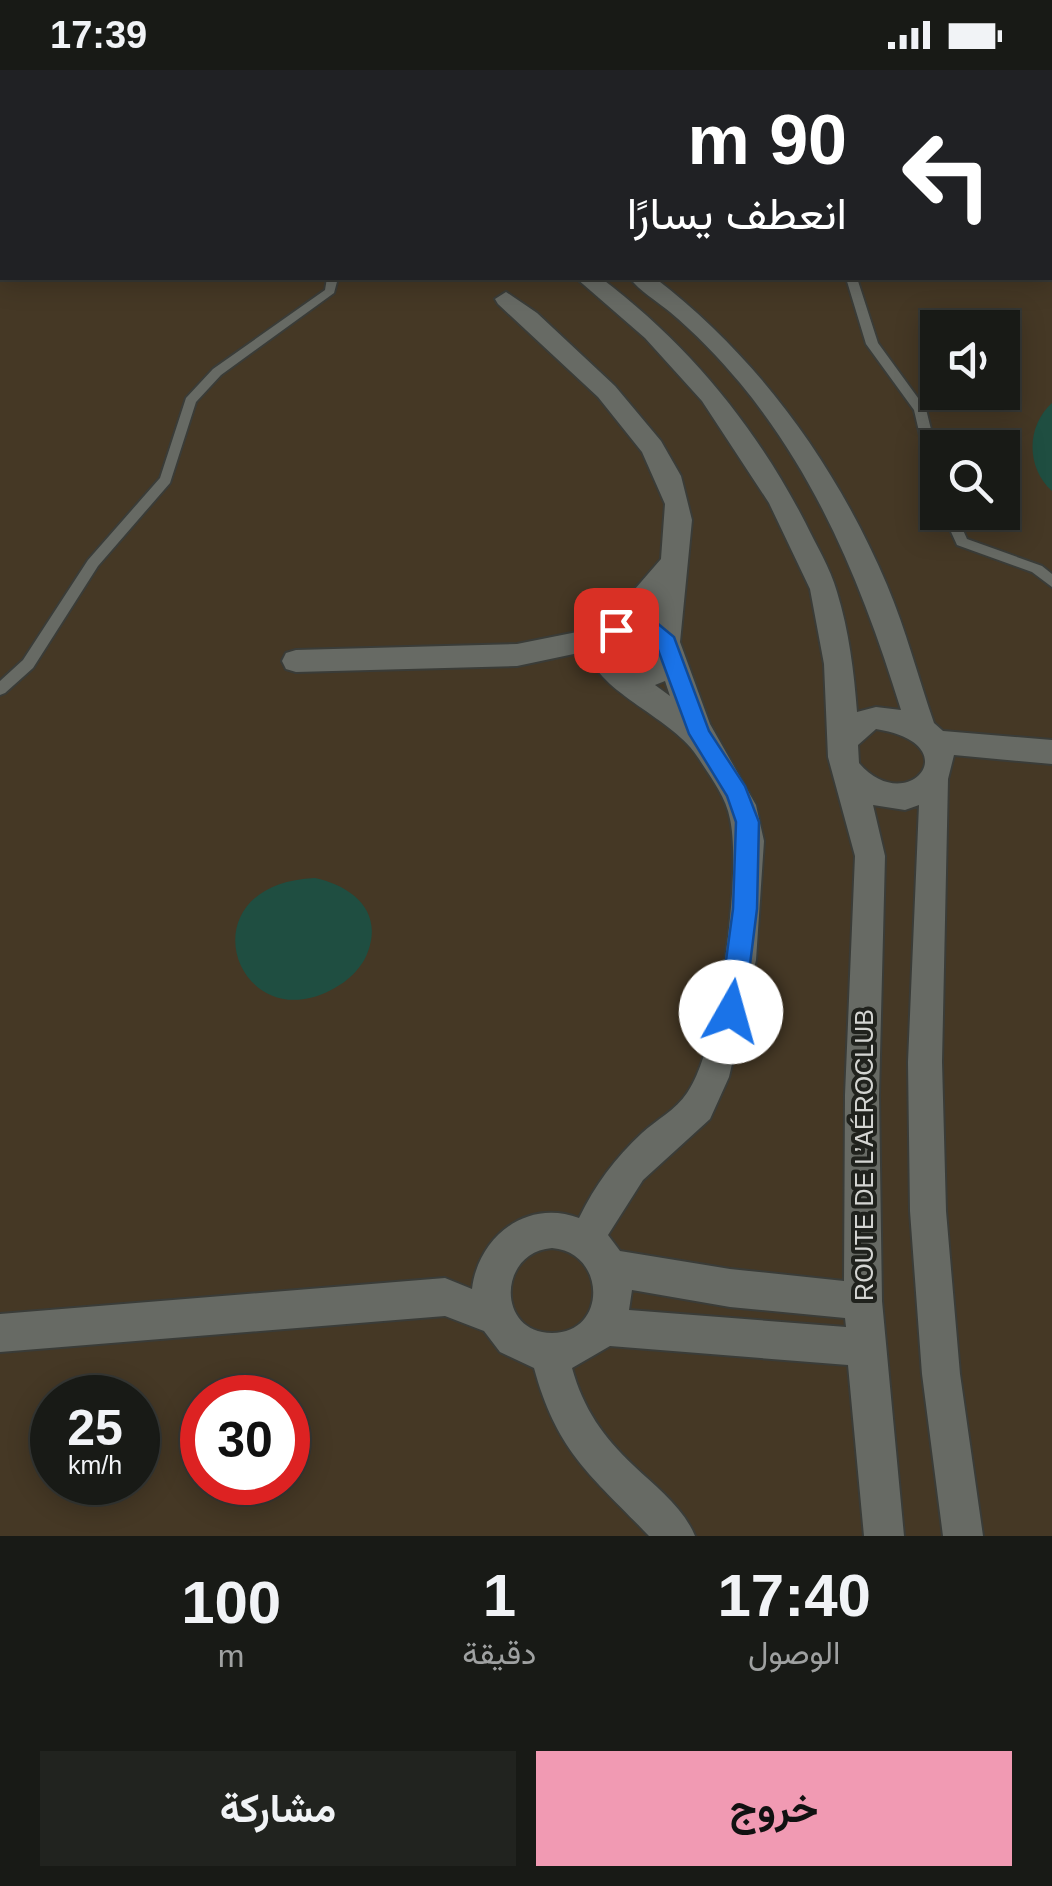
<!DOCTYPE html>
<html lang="ar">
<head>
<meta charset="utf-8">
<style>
	:root { --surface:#181a16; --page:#21231f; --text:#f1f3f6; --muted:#9fa1a1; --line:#363835; --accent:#f19ab3 }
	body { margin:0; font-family:Arial,Vazirmatn,sans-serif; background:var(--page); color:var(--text); direction:rtl; height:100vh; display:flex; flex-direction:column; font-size:38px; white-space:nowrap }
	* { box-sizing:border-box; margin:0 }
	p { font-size:32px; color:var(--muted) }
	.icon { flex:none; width:55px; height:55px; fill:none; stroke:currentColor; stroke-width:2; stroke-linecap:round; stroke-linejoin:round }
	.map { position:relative; height:1466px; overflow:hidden; direction:ltr }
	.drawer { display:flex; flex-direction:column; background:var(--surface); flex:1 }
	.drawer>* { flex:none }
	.hud { position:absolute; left:0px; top:0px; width:1052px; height:210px; box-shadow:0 5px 25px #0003,0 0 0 2px var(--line); direction:rtl; background:#202124; color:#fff; overflow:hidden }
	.fabs { position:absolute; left:920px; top:240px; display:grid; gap:20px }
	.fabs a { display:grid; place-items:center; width:100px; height:100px; border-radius:0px; background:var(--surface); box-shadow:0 5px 25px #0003,0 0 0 2px var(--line); font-size:50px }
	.speed { position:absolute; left:30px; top:1305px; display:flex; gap:20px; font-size:50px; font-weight:700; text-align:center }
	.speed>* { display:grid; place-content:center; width:130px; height:130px; border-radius:50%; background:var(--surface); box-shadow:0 5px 25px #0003,0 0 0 2px var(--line); line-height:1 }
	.speed small { font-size:25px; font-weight:400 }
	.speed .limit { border:15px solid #d22; background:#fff; color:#111 }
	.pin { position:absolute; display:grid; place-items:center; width:85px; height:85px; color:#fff; margin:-42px; border-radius:20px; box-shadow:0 5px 15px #0006 }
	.me { position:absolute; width:110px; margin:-55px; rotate:7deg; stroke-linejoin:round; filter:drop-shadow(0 0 8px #0008) }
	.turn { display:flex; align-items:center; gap:35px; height:210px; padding:0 40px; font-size:45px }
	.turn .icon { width:130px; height:130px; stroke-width:2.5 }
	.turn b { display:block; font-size:70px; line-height:85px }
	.eta { display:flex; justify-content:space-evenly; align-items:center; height:170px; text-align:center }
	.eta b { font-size:60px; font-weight:700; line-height:70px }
	.button { display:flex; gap:20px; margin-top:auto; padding:20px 40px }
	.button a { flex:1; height:115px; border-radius:0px; background:var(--accent); color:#111; font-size:40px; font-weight:700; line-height:115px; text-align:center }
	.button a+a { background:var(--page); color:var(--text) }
	.status { display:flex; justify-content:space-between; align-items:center; height:70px; padding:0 50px; background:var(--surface); direction:ltr }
	.status svg { height:28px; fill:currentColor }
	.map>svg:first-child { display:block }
	.green { fill:#453825; fill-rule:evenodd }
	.water { fill:#1f4e41 }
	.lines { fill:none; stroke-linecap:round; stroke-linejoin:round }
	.lane-casing { stroke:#3a3c38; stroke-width:4 }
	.street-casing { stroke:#3a3c38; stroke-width:4 }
	.lane { fill:#676a64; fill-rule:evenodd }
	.street { fill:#676a64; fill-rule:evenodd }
	.route { fill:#1a73e8; stroke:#114b97; stroke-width:2.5 }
	.labels { text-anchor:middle; stroke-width:8; stroke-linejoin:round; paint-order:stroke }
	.street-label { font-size:25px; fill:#d4d5d2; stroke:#20221d }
</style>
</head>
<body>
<div class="status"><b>17:39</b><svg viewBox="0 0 49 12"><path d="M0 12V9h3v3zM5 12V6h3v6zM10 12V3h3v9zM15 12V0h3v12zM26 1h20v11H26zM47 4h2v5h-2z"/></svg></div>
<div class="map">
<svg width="1052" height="1466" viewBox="0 0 1052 1466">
	<rect width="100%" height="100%" fill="#20221d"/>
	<path class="green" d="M 0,0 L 1052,0 L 1052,1466 L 0,1466 ZM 2,2 L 1050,2 L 1050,208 L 2,208 ZM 938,258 L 1002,258 L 1002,322 L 938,322 ZM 938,378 L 1002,378 L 1002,442 L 938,442 ZM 52,1328 L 138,1328 L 138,1412 L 52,1412 ZM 202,1328 L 288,1328 L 288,1412 L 202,1412 Z"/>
	<path class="water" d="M 1052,333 L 1052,421 C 1026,398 1026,356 1052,333 Z
		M 315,808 C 348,815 380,837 370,875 C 365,896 349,911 331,920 C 235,970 182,814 315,808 Z"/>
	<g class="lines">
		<defs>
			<path id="lane" d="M 426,0 L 441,0 L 443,2 L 429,2 Z
				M 2,26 L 2,32 L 0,33 L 0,27 Z
				M 327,208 L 338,208 L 334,223 L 221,305 L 196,332 L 170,413 L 98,496 L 33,598 L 5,623 L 0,625 L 0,611 L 23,590 L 88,490 L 160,408 L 186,328 L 213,299 L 325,220 Z
				M 846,208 L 857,208 L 878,273 L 926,339 L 938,388 L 938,421 L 932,417 L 914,340 L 866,274 Z
				M 942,442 L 955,442 L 967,469 L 1042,496 L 1052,504 L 1052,517 L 1032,502 L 957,475 Z"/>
			<path id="street" d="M 182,0 L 206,0 L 208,2 L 184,2 Z
				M 247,0 L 271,0 L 273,2 L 249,2 Z
				M 576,208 L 601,208 C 687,273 755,355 805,452 C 816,475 830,497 837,522 C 849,561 854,602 857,642 L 876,637 L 901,640 C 864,521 820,410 740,313 C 719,288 695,263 670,242 C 657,231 639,221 630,208 L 655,208 C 759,288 836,395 887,515 C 906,560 918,607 934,653 L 943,661 L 1052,670 L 1052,694 L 954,685 L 948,709 L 942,992 L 946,1141 L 960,1304 L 983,1466 L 943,1466 L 922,1304 L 910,1141 L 908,992 L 919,735 L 905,740 L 873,735 L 885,786 L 879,1025 L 882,1231 L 904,1466 L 864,1466 L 848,1295 L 610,1276 L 572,1298 C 583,1338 603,1367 634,1396 C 656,1417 683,1437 695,1466 L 649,1466 C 592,1406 557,1383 534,1298 L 500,1282 L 484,1261 L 445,1246 L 0,1282 L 0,1244 L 445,1208 L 472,1219 C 478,1167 527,1128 579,1148 C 595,1115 615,1088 642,1063 C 656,1050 676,1040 687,1023 C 719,978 742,803 730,749 C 726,727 711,708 699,689 C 675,648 597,623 588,581 L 517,596 L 296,602 L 286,599 L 282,591 L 286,583 L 296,580 L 517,574 L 602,557 L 661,489 L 665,434 L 642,382 L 598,327 L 498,234 L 495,229 L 506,222 L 537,243 L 615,316 L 661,371 L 681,406 L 692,450 L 680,572 L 710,654 L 756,735 L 764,771 L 756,890 L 729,1007 L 710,1049 L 643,1110 L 608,1165 L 620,1181 L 730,1199 L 844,1211 L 845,1025 L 855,786 L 828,687 L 824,594 L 810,519 L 769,433 L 702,331 L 645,268 ZM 656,530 L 655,550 L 642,548 ZM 630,568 L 643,569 L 654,578 L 648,594 L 631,596 L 617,586 L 619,573 ZM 665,611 L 670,626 L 655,615 ZM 876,659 C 971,674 907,749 859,693 L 858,675 ZM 552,1178 C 606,1182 608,1263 552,1263 C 496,1263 498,1182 552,1178 ZM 632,1220 L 730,1237 L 845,1248 L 846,1257 L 629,1240 Z"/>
		</defs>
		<use href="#lane" class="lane-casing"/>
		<use href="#street" class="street-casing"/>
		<use href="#lane" class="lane"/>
		<use href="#street" class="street"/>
	</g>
	<path class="route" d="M 627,549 L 657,553 L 674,567 L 709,661 L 745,716 L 759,752 L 757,839 L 744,942 L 740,950 L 731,953 L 722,950 L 719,942 L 733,839 L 736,752 L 727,726 L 689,664 L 657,577 L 645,566 L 616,568 L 606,560 L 609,554 Z"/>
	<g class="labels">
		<g class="street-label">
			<text transform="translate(864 1085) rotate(-90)" y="9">ROUTE DE L’AÉROCLUB</text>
		</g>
	</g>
</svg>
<div class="fabs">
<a><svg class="icon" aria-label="sound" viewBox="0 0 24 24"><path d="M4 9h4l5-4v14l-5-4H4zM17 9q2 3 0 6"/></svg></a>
<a><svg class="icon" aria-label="search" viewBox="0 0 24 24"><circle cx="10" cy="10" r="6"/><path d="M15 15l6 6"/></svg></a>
</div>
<div class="speed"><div>25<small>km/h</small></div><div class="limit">30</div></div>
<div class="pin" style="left:616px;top:560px;background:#d93025"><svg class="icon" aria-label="arrive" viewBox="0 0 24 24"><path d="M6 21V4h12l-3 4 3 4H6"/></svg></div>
<svg class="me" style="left:731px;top:942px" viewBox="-20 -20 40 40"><circle r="19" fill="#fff"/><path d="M0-13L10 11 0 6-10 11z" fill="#1a73e8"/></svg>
<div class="hud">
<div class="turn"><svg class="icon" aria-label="left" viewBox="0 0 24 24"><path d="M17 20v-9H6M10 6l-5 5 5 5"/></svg><div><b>90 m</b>انعطف يسارًا</div></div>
</div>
</div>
<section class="drawer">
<div class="eta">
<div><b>17:40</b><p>الوصول</p></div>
<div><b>1</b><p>دقيقة</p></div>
<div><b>100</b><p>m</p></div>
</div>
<div class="button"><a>خروج</a><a>مشاركة</a></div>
</section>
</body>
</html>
